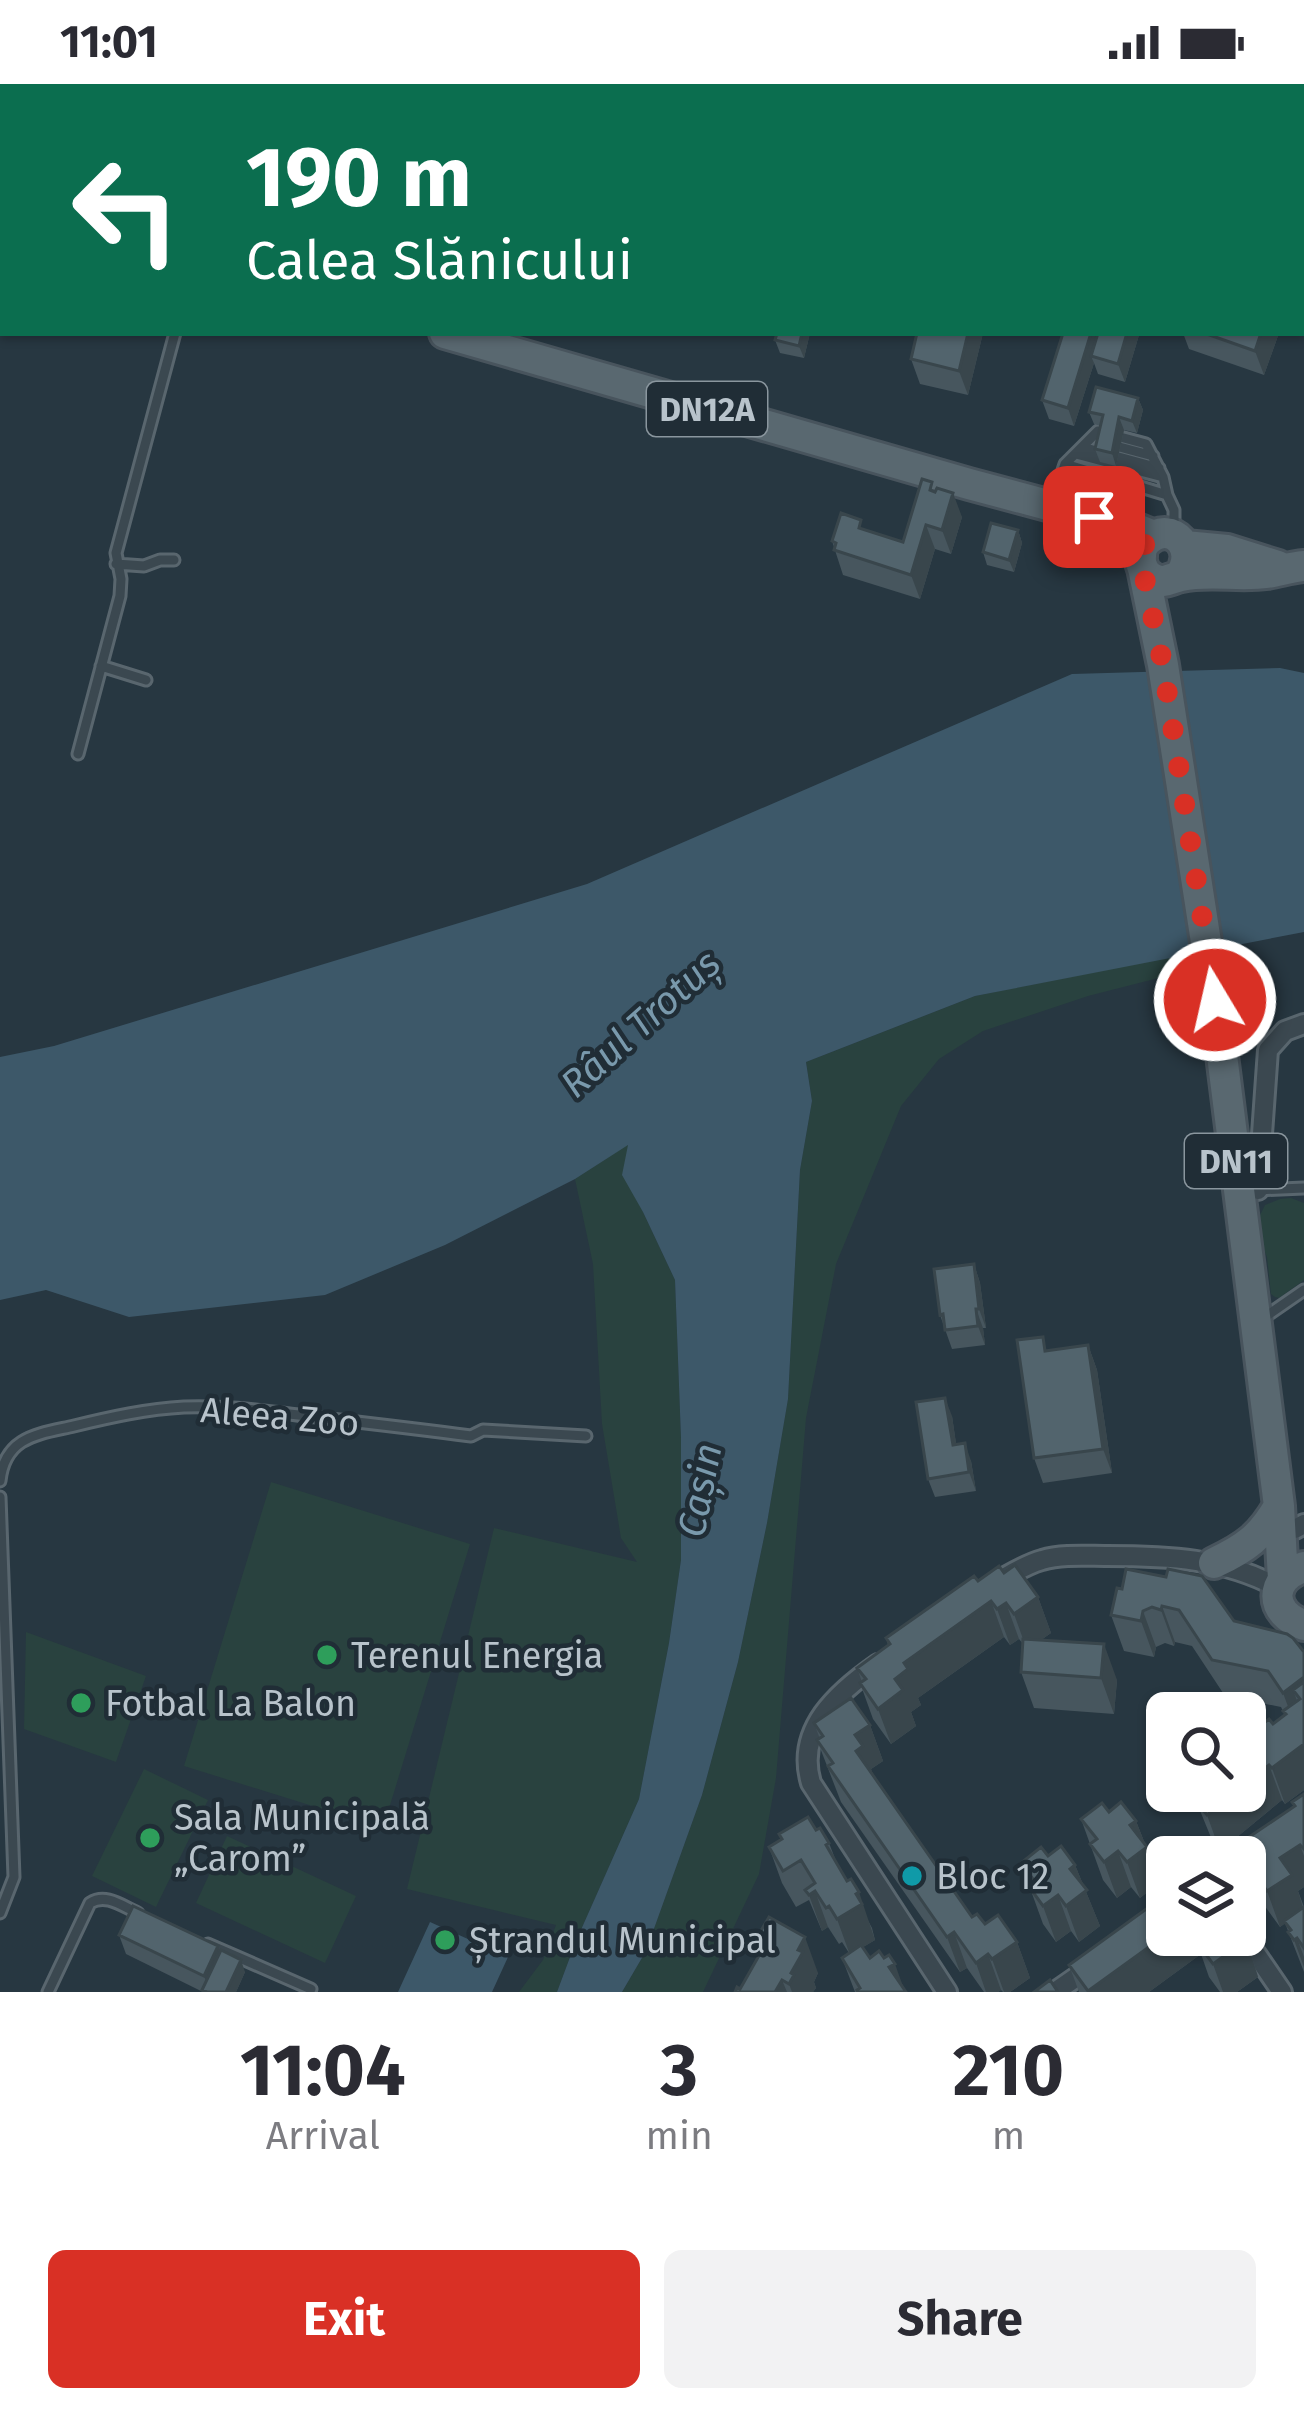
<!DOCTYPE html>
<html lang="en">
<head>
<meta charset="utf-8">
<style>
	:root { --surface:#fff; --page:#f2f2f3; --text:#2b2b33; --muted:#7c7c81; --accent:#d93025 }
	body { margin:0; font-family:"Fira Sans",sans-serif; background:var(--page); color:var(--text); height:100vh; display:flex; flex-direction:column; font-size:45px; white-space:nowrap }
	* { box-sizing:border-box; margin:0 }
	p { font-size:39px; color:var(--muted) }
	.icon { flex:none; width:66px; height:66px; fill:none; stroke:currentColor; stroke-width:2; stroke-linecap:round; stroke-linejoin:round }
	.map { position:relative; height:1908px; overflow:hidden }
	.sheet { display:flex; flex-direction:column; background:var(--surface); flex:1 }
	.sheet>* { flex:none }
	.top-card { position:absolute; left:0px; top:0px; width:1305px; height:252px; box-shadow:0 3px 9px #0004; background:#0b6e4f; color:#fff; overflow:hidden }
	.controls { position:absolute; left:1146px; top:1608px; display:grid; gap:24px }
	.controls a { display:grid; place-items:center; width:120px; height:120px; border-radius:18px; background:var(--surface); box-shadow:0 3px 9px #0004; font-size:60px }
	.pin { position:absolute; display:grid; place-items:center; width:102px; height:102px; color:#fff; margin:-51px; border-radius:24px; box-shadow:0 6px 18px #0006 }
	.me { position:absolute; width:132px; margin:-66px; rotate:351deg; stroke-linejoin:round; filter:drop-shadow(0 0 9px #0008) }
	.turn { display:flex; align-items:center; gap:42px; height:252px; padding:0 48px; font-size:54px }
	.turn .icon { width:156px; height:156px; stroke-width:2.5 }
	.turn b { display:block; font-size:84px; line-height:102px }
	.eta { display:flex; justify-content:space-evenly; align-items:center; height:204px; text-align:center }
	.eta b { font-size:72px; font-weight:700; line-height:84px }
	.action { display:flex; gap:24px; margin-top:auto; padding:24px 48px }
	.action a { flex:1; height:138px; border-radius:18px; background:var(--accent); color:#fff; font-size:48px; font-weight:700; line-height:138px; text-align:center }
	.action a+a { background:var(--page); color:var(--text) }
	.status { display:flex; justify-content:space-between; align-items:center; height:84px; padding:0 60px; background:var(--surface); direction:ltr }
	.status svg { height:33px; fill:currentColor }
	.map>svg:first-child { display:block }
	.green { fill:#29423f }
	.water { fill:#3d5869 }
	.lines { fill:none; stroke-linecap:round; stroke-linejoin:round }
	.lane-casing { stroke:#59666e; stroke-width:15 }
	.street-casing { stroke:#59666e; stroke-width:24 }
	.primary-casing { stroke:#48545d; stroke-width:36 }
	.lane { stroke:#3b4850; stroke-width:9 }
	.street { stroke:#3b4850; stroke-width:18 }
	.primary { stroke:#596870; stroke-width:30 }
	.rail { stroke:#5d6d77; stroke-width:4.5; stroke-dasharray:12 12; stroke-linecap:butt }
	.wall { fill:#47565e }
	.shaded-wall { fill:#39464c }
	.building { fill:#52646d; stroke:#39464c; stroke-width:3 }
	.route { stroke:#d93025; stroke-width:21; stroke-dasharray:0 37.8 }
	.leisure-dot { fill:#2e9e5b; stroke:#202d36; stroke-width:4.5 }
	.culture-dot { fill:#0f9aa8; stroke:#202d36; stroke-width:4.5 }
	.labels { text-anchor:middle; stroke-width:9; stroke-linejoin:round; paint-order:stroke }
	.shield { fill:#202d36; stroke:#8a969e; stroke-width:3 }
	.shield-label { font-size:33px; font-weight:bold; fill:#b8c3cb }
	.street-label { font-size:36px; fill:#b8c3cb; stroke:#202d36 }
	.poi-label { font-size:36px; fill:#b8c3cb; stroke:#202d36; text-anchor:start }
	.water-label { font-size:39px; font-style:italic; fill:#7999ac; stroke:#202d36 }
</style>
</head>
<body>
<div class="status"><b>11:01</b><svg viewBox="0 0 49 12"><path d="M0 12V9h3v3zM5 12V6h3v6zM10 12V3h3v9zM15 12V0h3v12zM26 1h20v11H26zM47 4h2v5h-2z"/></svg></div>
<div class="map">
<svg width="1304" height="1908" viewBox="0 0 1304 1908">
	<rect width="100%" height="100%" fill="#273741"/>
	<path class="green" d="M 1179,871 L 1186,887 L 1088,912 L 983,947 L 939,975 L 901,1022 L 836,1180 L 806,1334 L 776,1694 L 759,1790 L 703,1908 L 622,1908 L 646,1867 L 702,1711 L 738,1578 L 767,1439 L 788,1315 L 800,1086 L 812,1017 L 806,978 L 975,912 Z
		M 628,1060 L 643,1128 L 675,1196 L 681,1354 L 681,1476 L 669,1559 L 639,1715 L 576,1857 L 557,1908 L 519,1908 L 543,1876 L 556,1841 L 407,1805 L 494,1444 L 637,1478 L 621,1454 L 602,1340 L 593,1180 L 575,1095 Z
		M 1291,1114 L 1304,1119 L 1304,1196 L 1279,1214 L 1275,1213 L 1271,1210 L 1267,1173 L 1258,1150 L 1260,1131 L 1265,1121 L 1280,1115 Z
		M 271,1398 L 470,1460 L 383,1744 L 184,1682 Z
		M 26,1548 L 146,1592 L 116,1678 L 24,1645 Z
		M 144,1685 L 208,1716 L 156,1823 L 92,1792 Z
		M 227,1752 L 356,1812 L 325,1879 L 196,1819 Z"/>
	<path class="water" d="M 1280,584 L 1304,589 L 1304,848 L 975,912 L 806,978 L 812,1017 L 800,1086 L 788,1315 L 767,1439 L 738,1578 L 702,1711 L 646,1867 L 622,1908 L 557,1908 L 576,1857 L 639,1715 L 669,1559 L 681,1476 L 681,1354 L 675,1196 L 643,1128 L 622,1091 L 628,1061 L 575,1095 L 445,1161 L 325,1211 L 129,1233 L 46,1206 L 0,1216 L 0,973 L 54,962 L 587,800 L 1072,590 Z
		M 430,1838 L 508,1873 L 492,1908 L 398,1908 Z"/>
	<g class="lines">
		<defs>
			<path id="lane" d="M 627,3 L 638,0
				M 1112,361 L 1153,372
				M 1082,363 L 1159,384
				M 1076,370 L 1163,393
				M 1065,380 L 1098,347 L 1146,360 L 1163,393 L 1167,411
				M 1053,416 L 1065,380 L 1167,411 L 1174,426 L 1174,447
				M 116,480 L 144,482 L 160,476 L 174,476
				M 101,582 L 146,596
				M 78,670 L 120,512 L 121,495 L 116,469 L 175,249
				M 1256,1106 L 1304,1104
				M 1262,1235 L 1304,1206
				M 0,1397 C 5,1352 39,1350 74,1342 C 111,1333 147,1325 184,1323 C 227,1321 271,1328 314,1333 C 366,1339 418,1345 471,1352 L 483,1346 L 586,1352
				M 0,1413 L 14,1793 L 0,1829
				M 208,1860 L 311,1905
				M 48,1908 L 90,1819 C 106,1809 122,1822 138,1829"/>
			<path id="street" d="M 1258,1106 L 1268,966 L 1285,947 L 1304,940
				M 1295,1445 L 1304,1440
				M 1000,1496 C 1013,1489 1027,1480 1042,1476 C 1062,1470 1086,1472 1107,1472 C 1167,1472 1225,1474 1279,1504
				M 878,1580 C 838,1608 795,1645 811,1699 L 947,1908
				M 1243,1851 L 1282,1908
				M 1055,1908 L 1091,1883"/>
			<path id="primary" d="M 0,225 L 3,225
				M 445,249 L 969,400 L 1137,445 L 1154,452
				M 1185,462 L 1227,466 L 1278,482
				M 1143,484 L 1163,581 L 1215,916 L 1279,1422 L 1283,1495
				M 1179,492 C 1200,466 1172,435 1148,456 C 1143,460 1141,466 1141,472 C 1140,482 1145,491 1154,495 C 1165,500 1171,494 1181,492 C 1209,486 1239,493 1267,489 C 1280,487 1291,483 1304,482
				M 1214,1479 C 1246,1464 1261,1453 1279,1422
				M 1304,1483 C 1268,1494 1269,1530 1304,1541"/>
		</defs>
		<use href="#lane" class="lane-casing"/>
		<use href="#street" class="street-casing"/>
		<use href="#primary" class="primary-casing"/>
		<use href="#lane" class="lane"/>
		<use href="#street" class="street"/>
		<use href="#primary" class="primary"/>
		<path class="rail" d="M 1302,116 L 1304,117
			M 0,148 L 3,148"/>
	</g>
	<path class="wall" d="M 0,0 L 3,3 L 3,52 L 0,52 Z
		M 777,249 L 810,249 L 804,274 L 780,269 L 775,256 Z
		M 983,249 L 968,311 L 920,300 L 911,275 Z
		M 1063,249 L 1094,249 L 1096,254 L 1139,251 L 1125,298 L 1098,290 L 1094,279 L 1074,342 L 1049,335 L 1042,316 Z
		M 1183,249 L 1279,249 L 1264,291 L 1189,265 Z
		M 1138,314 L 1143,326 L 1137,349 L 1124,346 L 1116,382 L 1100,378 L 1095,365 L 1101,342 L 1094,340 L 1089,328 Z
		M 935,407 L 962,433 L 951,470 L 935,465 L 920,515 L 843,491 L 832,457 L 865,446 L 903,458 Z
		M 1018,446 L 1022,459 L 1014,488 L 987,481 L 983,468 Z
		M 974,1180 L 980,1199 L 986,1244 L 983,1244 L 985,1261 L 952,1265 L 940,1231 Z
		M 1088,1261 L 1097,1286 L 1112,1389 L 1043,1399 L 1034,1374 L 1048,1267 Z
		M 952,1332 L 956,1360 L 971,1377 L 976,1407 L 935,1413 L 928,1395 Z
		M 1004,1489 L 1038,1513 L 1051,1549 L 1041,1556 L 1117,1596 L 1114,1630 L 1034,1624 L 1021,1588 L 1023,1560 L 1019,1555 L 1010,1561 L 1004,1553 L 918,1614 L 921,1621 L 911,1628 L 916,1642 L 891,1660 L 873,1635 L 860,1599 L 862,1598 L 857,1584 L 888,1561 L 886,1554 L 978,1497 Z
		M 1117,1504 L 1234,1537 L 1304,1568 L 1304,1706 L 1285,1720 L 1282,1716 L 1220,1767 L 1212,1756 L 1192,1707 L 1245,1707 L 1251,1655 L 1249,1650 L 1273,1640 L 1285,1631 L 1281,1623 L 1225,1612 L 1192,1562 L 1175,1558 L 1174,1562 L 1165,1559 L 1156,1563 L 1154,1573 L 1124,1567 L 1111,1531 Z
		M 814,1639 L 870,1641 L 883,1677 L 871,1685 L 874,1694 L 972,1833 L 1017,1858 L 1030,1894 L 1010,1908 L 1003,1908 L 1001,1906 L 998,1908 L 984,1908 L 967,1884 L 960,1888 L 841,1718 L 817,1656 L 820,1655 Z
		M 1304,1710 L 1304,1803 L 1298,1807 L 1304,1823 L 1304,1888 L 1285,1839 L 1280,1843 L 1264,1821 L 1261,1823 L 1254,1813 L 1245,1788 L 1245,1773 L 1241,1773 L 1238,1765 L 1294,1723 L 1292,1718 Z
		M 1109,1728 L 1136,1737 L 1160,1798 L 1140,1814 L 1131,1803 L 1117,1814 L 1103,1796 L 1081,1735 Z
		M 816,1746 L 829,1759 L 836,1777 L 872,1844 L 875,1856 L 863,1863 L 870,1874 L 906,1908 L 855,1908 L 842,1874 L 849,1869 L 842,1858 L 839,1860 L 828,1843 L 822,1847 L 809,1816 L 796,1823 L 782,1799 L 769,1763 L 781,1756 L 779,1750 Z
		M 1048,1772 L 1075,1781 L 1100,1842 L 1079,1858 L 1071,1847 L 1056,1858 L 1043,1840 L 1021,1779 Z
		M 759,1850 L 818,1889 L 814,1898 L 816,1904 L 813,1908 L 735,1908 L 740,1905 L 763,1865 Z
		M 119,1851 L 218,1862 L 220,1869 L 245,1888 L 236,1908 L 203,1908 L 126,1870 Z
		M 1167,1851 L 1200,1851 L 1201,1853 L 1201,1851 L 1245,1851 L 1258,1893 L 1237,1908 L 1220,1908 L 1209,1893 L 1201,1870 L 1149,1908 L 1079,1908 L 1069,1881 Z"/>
	<path class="shaded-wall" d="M 802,249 L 810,249 L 804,274 L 799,262 Z
		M 968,249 L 983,249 L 968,311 L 959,287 Z
		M 1091,249 L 1094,249 L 1099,262 L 1091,272 L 1094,279 L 1074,342 L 1068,324 Z
		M 1127,249 L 1139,251 L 1125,298 L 1118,280 Z
		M 1261,249 L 1279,249 L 1264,291 L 1255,267 Z
		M 1138,314 L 1143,326 L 1137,349 L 1132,337 Z
		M 1119,333 L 1124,346 L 1116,382 L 1112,369 Z
		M 953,409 L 962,433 L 951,470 L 942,446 Z
		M 926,441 L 935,465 L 920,515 L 911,491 Z
		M 1018,446 L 1022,459 L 1014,488 L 1009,476 Z
		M 974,1180 L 980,1199 L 986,1244 L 979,1225 Z
		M 976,1225 L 983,1244 L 985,1261 L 978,1242 Z
		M 1088,1261 L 1097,1286 L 1112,1389 L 1103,1365 Z
		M 945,1314 L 952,1332 L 959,1379 L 953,1361 Z
		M 965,1359 L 971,1377 L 976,1407 L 969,1388 Z
		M 1038,1513 L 1051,1549 L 1027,1566 L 1014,1530 Z
		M 991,1517 L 1004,1553 L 918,1614 L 921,1621 L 911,1628 L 916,1642 L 891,1660 L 878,1625 L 904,1579 Z
		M 1006,1519 L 1019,1555 L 1010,1561 L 997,1525 Z
		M 1162,1522 L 1175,1558 L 1174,1562 L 1161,1526 Z
		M 1143,1527 L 1156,1563 L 1154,1573 L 1141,1537 Z
		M 1104,1560 L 1117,1596 L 1114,1630 L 1101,1594 Z
		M 1304,1593 L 1304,1627 L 1300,1615 L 1293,1606 L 1304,1635 L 1296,1644 L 1283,1609 Z
		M 870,1641 L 883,1677 L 871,1685 L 876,1698 L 856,1667 L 855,1651 Z
		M 1304,1660 L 1304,1706 L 1285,1720 L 1272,1684 Z
		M 1269,1681 L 1282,1716 L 1220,1767 L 1207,1731 L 1237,1707 L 1245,1707 L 1245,1700 Z
		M 1136,1737 L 1160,1798 L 1140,1814 L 1127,1778 L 1130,1741 Z
		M 1300,1761 L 1304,1772 L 1304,1803 L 1298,1807 L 1304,1827 L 1280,1843 L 1267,1807 L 1280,1774 Z
		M 1118,1767 L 1131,1803 L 1117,1814 L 1104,1778 Z
		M 1075,1781 L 1100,1842 L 1079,1858 L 1066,1822 L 1070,1785 Z
		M 1251,1785 L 1264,1821 L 1261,1823 L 1248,1787 Z
		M 815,1807 L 828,1843 L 822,1847 L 809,1811 Z
		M 859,1808 L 875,1856 L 850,1871 L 837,1835 Z
		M 1058,1811 L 1071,1847 L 1056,1858 L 1043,1822 Z
		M 954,1848 L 967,1884 L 960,1888 L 947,1853 Z
		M 1167,1850 L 1200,1851 L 1206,1867 L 1196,1857 L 1201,1870 L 1149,1908 L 1088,1908 Z
		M 1238,1851 L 1245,1851 L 1258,1893 L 1237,1908 L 1223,1908 L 1213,1880 Z
		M 805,1853 L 818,1889 L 814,1898 L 816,1904 L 813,1908 L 792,1908 L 789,1900 L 791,1889 L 798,1866 Z
		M 1297,1854 L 1304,1873 L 1304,1883 L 1294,1856 Z
		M 1017,1858 L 1030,1894 L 1010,1908 L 1004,1908 L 992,1875 Z
		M 218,1862 L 224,1881 L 210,1908 L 204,1892 Z
		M 988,1870 L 1001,1906 L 998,1908 L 986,1908 L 976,1879 Z
		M 241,1876 L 245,1888 L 236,1908 L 226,1908 Z
		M 895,1880 L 905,1908 L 889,1883 Z
		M 782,1896 L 787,1908 L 775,1908 Z"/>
	<path class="building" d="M 0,0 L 82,0 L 82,3 L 3,3 L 3,27 L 0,27 Z
		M 777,249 L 802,249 L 799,262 L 775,256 Z
		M 917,249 L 968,249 L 959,287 L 911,275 Z
		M 1063,249 L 1091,249 L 1068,324 L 1042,316 Z
		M 1098,249 L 1127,249 L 1118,280 L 1091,272 Z
		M 1204,249 L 1261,249 L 1255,267 Z
		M 1096,303 L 1138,314 L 1132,337 L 1119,333 L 1112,369 L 1095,365 L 1103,331 L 1089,328 Z
		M 922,395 L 932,398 L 930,406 L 935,408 L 937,404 L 953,409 L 942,446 L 926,441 L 911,491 L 834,466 L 836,459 L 832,457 L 841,429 L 861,436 L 859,444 L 903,458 Z
		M 991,439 L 1018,446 L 1009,476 L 983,468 Z
		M 974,1180 L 979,1225 L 976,1225 L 978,1242 L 945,1246 L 943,1230 L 940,1231 L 934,1185 Z
		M 1043,1253 L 1045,1267 L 1088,1261 L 1103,1365 L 1034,1374 L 1017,1256 Z
		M 945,1314 L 953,1361 L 965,1359 L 969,1388 L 928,1395 L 916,1318 Z
		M 1015,1481 L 1038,1513 L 1014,1530 L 1006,1519 L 997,1525 L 991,1517 L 904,1579 L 908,1585 L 895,1595 L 903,1606 L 878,1625 L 860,1599 L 866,1595 L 857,1584 L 890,1560 L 886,1554 L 974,1492 L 978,1497 L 999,1482 L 1004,1489 Z
		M 1126,1485 L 1166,1493 L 1168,1485 L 1202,1492 L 1234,1537 L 1287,1550 L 1293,1554 L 1304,1568 L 1304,1593 L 1283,1609 L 1268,1587 L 1212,1576 L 1179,1526 L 1162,1522 L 1161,1526 L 1152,1523 L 1143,1527 L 1141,1537 L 1111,1531 L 1117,1504 L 1122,1505 Z
		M 1023,1555 L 1104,1560 L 1101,1594 L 1021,1588 Z
		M 1304,1598 L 1304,1660 L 1272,1684 L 1269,1681 L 1245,1700 L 1245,1660 L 1252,1654 L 1249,1650 L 1269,1635 L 1273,1640 L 1286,1630 L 1283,1627 L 1300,1615 L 1293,1606 Z
		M 851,1614 L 870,1641 L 855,1651 L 863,1662 L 856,1667 L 972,1833 L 977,1830 L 985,1840 L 998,1831 L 1017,1858 L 992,1875 L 988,1870 L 976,1879 L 954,1848 L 947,1853 L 828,1682 L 833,1679 L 817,1656 L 823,1652 L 814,1639 Z
		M 1196,1707 L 1237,1707 L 1207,1731 L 1198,1720 L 1203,1717 Z
		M 1304,1710 L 1304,1765 L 1300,1761 L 1280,1774 L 1292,1791 L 1267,1807 L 1251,1785 L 1248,1787 L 1245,1783 L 1245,1773 L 1238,1765 L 1251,1757 L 1249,1753 L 1295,1722 L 1292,1718 Z
		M 1121,1718 L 1136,1737 L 1130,1741 L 1147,1763 L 1127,1778 L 1118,1767 L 1104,1778 L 1090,1760 L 1097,1755 L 1081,1735 L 1102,1719 L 1109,1728 Z
		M 808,1733 L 816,1746 L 820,1744 L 829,1759 L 826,1761 L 847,1797 L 851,1795 L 859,1808 L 856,1810 L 862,1820 L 837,1835 L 829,1822 L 826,1824 L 815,1807 L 809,1811 L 805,1806 L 815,1799 L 801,1776 L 783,1787 L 769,1763 L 782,1755 L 779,1750 Z
		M 1061,1762 L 1075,1781 L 1070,1785 L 1087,1806 L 1066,1822 L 1058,1811 L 1043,1822 L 1030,1804 L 1036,1799 L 1021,1779 L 1041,1763 L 1048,1772 Z
		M 1167,1810 L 1167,1850 L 1088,1907 L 1069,1881 Z
		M 133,1822 L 218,1862 L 204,1892 L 119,1851 Z
		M 1304,1823 L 1304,1864 L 1297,1854 L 1294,1856 L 1288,1848 L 1291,1846 L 1284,1837 Z
		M 769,1833 L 805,1853 L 798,1866 L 803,1868 L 791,1889 L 794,1891 L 789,1900 L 782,1896 L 775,1908 L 735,1908 L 737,1903 L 740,1905 L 765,1861 L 760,1858 L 764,1852 L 759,1850 Z
		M 1204,1851 L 1240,1851 L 1245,1857 L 1213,1880 L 1196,1857 Z
		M 861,1861 L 870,1874 L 879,1867 L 884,1874 L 889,1871 L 895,1880 L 889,1883 L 906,1908 L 858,1908 L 857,1906 L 860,1904 L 842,1874 Z
		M 221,1866 L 241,1876 L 226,1908 L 207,1908 L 202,1906 Z
		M 1050,1896 L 1058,1908 L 1034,1908 Z"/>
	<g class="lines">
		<path class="route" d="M 1094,433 L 1154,452 L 1143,462 L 1141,477 L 1163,581 L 1215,916"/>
	</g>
	<g class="leisure-dot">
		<circle cx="327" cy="1571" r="12"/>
		<circle cx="81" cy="1619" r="12"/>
		<circle cx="150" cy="1754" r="12"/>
		<circle cx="445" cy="1856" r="12"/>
	</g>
	<circle class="culture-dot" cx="912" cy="1792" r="12"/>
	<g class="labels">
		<g class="shield">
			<rect x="647" y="298" width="120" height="54" rx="9"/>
			<rect x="1185" y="1050" width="102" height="54" rx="9"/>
		</g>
		<g class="shield-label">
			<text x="707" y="337">DN12A</text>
			<text x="1236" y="1089">DN11</text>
		</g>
		<g class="street-label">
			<text transform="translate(280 1332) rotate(5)" y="13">Aleea Zoo</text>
		</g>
		<g class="poi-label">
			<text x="351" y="1584">Terenul Energia</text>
			<text x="105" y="1632">Fotbal La Balon</text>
			<text x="174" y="1746">Sala Municipală<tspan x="174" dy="41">„Carom”</tspan></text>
			<text x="936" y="1805">Bloc 12</text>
			<text x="469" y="1869">Ștrandul Municipal</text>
		</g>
		<g class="water-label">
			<text transform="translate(640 939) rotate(-42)" y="14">Râul Trotuș</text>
			<text transform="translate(699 1406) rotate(-79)" y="14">Cașin</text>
		</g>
	</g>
</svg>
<div class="controls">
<a><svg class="icon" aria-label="search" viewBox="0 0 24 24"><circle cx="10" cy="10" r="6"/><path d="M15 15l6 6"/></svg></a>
<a><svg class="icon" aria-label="layers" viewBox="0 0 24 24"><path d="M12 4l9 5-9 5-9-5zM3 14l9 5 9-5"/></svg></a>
</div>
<div class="pin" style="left:1094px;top:433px;background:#d93025"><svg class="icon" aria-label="arrive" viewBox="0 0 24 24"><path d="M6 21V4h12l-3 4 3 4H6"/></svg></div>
<svg class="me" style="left:1215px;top:916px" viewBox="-20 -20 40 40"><circle r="17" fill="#d93025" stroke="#fff" stroke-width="3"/><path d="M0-11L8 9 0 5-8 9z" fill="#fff"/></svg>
<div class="top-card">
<div class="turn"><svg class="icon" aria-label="left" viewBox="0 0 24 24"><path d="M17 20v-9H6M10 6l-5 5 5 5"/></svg><div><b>190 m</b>Calea Slănicului</div></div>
</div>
</div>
<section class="sheet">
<div class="eta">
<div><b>11:04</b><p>Arrival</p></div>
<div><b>3</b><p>min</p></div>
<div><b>210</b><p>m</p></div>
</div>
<div class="action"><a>Exit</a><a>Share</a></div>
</section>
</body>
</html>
